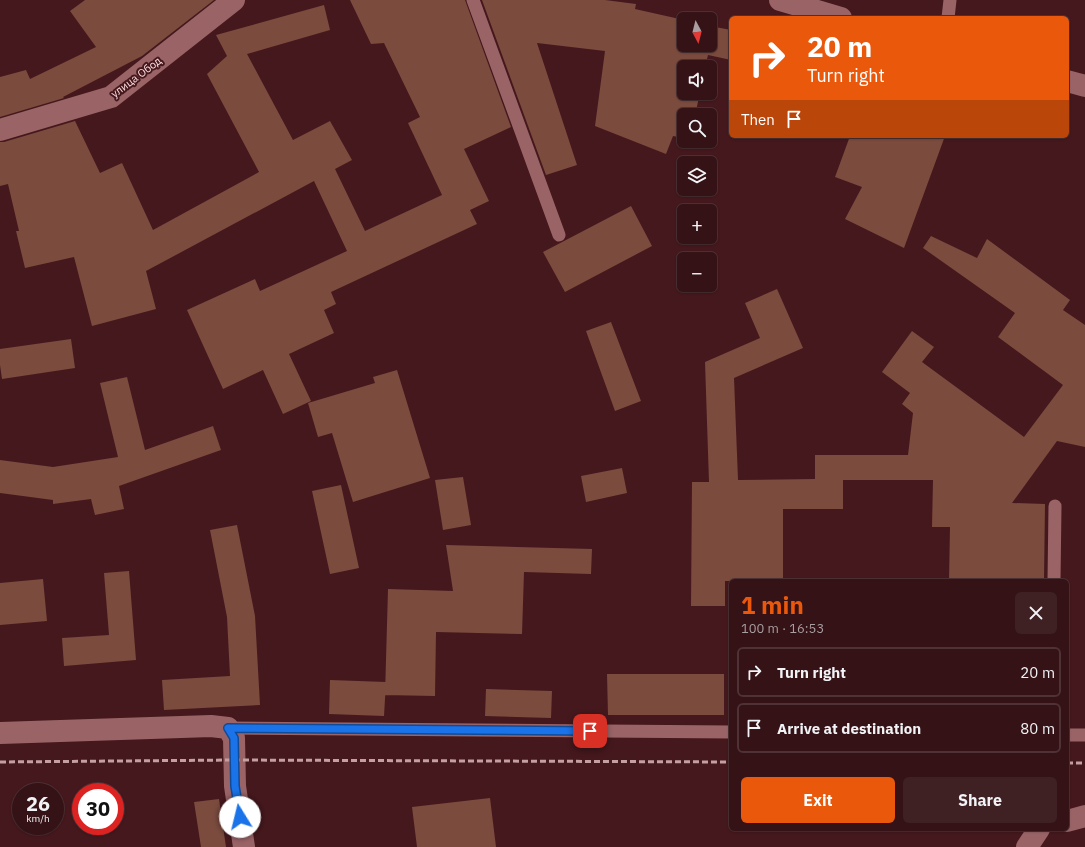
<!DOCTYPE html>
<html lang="en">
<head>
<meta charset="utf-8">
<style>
	:root { --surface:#341216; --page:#3f2023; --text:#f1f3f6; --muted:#a99ea1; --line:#4e3235; --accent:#ea580c }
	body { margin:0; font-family:"IBM Plex Sans",sans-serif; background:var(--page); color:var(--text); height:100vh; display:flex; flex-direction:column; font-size:15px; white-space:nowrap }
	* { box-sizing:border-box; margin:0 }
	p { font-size:13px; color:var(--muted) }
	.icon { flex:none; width:22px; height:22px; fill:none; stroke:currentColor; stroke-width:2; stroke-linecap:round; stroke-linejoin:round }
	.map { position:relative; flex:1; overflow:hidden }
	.sheet { position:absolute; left:729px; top:579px; width:340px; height:252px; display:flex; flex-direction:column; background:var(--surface); border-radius:6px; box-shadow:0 1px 3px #0004,0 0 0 1px var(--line) }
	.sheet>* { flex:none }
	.guide { position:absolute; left:729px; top:16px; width:340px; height:122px; border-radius:6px; box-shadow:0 1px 3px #0004,0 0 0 1px var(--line); background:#ea580c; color:#fff; overflow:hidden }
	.needle { width:26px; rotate:173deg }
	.fabs { position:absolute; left:677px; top:12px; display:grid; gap:8px }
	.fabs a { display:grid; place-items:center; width:40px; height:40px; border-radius:6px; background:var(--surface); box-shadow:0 1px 3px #0004,0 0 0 1px var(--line); font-size:20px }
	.speed { position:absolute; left:12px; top:783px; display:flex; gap:8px; font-size:20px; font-weight:700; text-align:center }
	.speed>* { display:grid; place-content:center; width:52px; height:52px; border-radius:50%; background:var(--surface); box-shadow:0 1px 3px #0004,0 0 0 1px var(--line); line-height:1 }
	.speed small { font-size:10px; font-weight:400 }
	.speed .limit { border:6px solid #d22; background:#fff; color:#111 }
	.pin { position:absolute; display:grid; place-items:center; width:34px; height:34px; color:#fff; margin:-17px; border-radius:8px; box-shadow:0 2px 6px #0006 }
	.me { position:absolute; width:44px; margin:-22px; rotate:351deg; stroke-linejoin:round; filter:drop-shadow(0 0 3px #0008) }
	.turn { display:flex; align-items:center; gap:14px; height:84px; padding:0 12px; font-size:18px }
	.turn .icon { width:52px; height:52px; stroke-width:2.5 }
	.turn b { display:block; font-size:28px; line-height:34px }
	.then { display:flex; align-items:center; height:38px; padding:0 12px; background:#0003; gap:8px; font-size:15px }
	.round { display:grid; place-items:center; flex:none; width:42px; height:42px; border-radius:6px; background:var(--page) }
	.headline { display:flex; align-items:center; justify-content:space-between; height:68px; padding:0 12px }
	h1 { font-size:24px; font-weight:700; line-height:30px; color:var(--accent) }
	.action { display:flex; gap:8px; margin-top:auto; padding:8px 12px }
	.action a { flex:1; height:46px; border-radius:6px; background:var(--accent); color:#fff; font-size:16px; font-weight:700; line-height:46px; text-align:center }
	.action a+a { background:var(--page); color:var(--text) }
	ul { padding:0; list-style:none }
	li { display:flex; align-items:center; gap:12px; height:50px; margin:0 8px 6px; padding:0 4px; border:2px solid var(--line); border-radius:6px }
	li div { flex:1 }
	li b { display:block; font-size:15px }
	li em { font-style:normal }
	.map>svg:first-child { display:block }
	.building { fill:#7b4b3e }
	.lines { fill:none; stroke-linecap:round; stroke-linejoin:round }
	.service { stroke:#9a6467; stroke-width:13 }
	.minor { stroke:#9a6467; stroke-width:22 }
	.tertiary { stroke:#9a6467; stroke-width:22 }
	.rail { stroke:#c4a0a2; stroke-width:3; stroke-dasharray:6 3; stroke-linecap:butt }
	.route-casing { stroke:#114b97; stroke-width:10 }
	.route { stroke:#1a73e8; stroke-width:7 }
	.labels { text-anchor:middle; stroke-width:4; stroke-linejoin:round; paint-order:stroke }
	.street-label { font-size:11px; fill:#fddedf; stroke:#45181d }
</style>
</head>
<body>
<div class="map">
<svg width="1085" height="847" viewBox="0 0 1085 847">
	<rect width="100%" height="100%" fill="#45181d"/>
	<path class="building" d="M 85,0 L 214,0 L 142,56 L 63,97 L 64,98 L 0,117 L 0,77 L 26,70 L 30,79 L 96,47 L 70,11 Z
		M 350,0 L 465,0 L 511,127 L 464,149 L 489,201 L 470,210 L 477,224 L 331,292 L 336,304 L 324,310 L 334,333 L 289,354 L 311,401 L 283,414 L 263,370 L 223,389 L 187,310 L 255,279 L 260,291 L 347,251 L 314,181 L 146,271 L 156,309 L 92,326 L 74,257 L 25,268 L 16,231 L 19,231 L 8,184 L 0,186 L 0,142 L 4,142 L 75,121 L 100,173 L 122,163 L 153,230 L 259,172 L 207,74 L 227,56 L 216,35 L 324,5 L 330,30 L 247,54 L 293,140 L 330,121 L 352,160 L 335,169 L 365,231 L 442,195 L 408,123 L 420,117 L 384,43 L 371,44 Z
		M 482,0 L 605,0 L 636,4 L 635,9 L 684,20 L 684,45 L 710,45 L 710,26 L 731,30 L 731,60 L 708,55 L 705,67 L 684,67 L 684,93 L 700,93 L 695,115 L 684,115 L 684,138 L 673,136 L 666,154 L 595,126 L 605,51 L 537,43 L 577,165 L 546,175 Z
		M 850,136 L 945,136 L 904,248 L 845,219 L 862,187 L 835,177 Z
		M 631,206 L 652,246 L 565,292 L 543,252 Z
		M 931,236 L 977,258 L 987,239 L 1070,300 L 1063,310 L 1085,325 L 1085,447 L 1057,441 L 1012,503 L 1045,504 L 1044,581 L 949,581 L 950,527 L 932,527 L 933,480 L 843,480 L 843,509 L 783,509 L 783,581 L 725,581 L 725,606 L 691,606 L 692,482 L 709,482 L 705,362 L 760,338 L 745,303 L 777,289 L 803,348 L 734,378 L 738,480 L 815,479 L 815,455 L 908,455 L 913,413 L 902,404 L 910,393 L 882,372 L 912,331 L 934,347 L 922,362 L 1024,437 L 1063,385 L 998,337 L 1015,313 L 923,248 Z
		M 611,322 L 641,401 L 615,411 L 586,331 Z
		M 71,339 L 75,368 L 2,379 L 0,365 L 0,349 Z
		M 397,370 L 430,478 L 353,502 L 332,433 L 318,437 L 308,403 L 375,383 L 373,377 Z
		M 127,377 L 145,450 L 213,426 L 221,450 L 119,486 L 124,509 L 95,515 L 91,499 L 53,504 L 53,500 L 0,493 L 0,460 L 53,467 L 118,457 L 100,383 Z
		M 622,468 L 627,493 L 586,502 L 581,476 Z
		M 463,477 L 471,525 L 443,530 L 435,480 Z
		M 341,485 L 359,568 L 330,574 L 312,491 Z
		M 237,525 L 255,616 L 260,705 L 164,710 L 162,680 L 230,676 L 227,617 L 210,530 Z
		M 446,545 L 592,549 L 591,574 L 524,572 L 522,634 L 436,632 L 435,696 L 385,695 L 388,589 L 453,591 Z
		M 129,571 L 136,660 L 64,666 L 62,638 L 109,635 L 104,573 Z
		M 43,579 L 47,621 L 0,625 L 0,583 Z
		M 607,674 L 724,674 L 724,715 L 608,715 Z
		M 330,680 L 386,682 L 384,716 L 329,714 Z
		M 486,689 L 552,691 L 551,718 L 485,716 Z
		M 490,798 L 496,847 L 417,847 L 412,807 Z
		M 219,799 L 226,847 L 201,847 L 194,802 Z"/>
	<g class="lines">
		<path class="service" d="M 473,0 L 559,235
			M 948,18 L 950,0
			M 1054,581 L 1055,506
			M 228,728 L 731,732
			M 1067,735 L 1085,735"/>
		<path class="minor" d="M 0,733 L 211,726 L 228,728 L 234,738 L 235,786 L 244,847
			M 1067,821 L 1085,816
			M 1027,847 L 1039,829"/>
		<path class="tertiary" d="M 780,0 L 841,18
			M 1067,81 L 1085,86
			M 0,130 L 111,97 L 234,0"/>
		<path class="rail" d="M 0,762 L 235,760 L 731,762
			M 1067,763 L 1085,763"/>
	</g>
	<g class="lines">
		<defs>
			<path id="route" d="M 240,817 L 235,786 L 234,738 L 228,728 L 590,731"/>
		</defs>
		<use href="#route" class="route-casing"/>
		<use href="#route" class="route"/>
	</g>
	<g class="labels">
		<g class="street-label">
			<text transform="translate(136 77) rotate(-37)" y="4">улица Обод</text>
		</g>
	</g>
</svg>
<div class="fabs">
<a><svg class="needle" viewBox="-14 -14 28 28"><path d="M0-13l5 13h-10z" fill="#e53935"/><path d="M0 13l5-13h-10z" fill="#a99ea1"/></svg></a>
<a><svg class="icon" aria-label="sound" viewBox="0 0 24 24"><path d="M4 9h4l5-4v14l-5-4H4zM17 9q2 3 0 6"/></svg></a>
<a><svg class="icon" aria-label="search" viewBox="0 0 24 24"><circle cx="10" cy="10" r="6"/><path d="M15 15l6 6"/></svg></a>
<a><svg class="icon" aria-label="layers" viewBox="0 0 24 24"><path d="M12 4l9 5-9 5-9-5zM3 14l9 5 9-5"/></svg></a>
<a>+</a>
<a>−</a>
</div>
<div class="speed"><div>26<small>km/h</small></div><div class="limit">30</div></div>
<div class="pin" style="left:590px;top:731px;background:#d93025"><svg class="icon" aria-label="arrive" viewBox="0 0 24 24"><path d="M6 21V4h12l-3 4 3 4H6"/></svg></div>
<svg class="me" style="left:240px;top:817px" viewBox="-20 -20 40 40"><circle r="19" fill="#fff"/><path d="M0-13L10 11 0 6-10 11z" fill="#1a73e8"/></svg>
<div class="guide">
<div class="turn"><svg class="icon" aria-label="right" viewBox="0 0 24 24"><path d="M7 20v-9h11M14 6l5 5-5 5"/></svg><div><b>20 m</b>Turn right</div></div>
<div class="then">Then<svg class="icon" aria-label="arrive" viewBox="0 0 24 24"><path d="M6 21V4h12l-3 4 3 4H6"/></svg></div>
</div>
<section class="sheet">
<div class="headline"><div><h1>1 min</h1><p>100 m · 16:53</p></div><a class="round"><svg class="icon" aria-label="close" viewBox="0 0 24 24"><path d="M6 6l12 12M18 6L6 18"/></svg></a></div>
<ul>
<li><svg class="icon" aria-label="right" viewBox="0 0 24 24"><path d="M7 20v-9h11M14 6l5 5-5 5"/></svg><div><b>Turn right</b></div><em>20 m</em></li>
<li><svg class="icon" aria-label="arrive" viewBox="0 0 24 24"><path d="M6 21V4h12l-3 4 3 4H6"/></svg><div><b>Arrive at destination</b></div><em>80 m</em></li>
</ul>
<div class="action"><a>Exit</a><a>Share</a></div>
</section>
</div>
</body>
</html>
